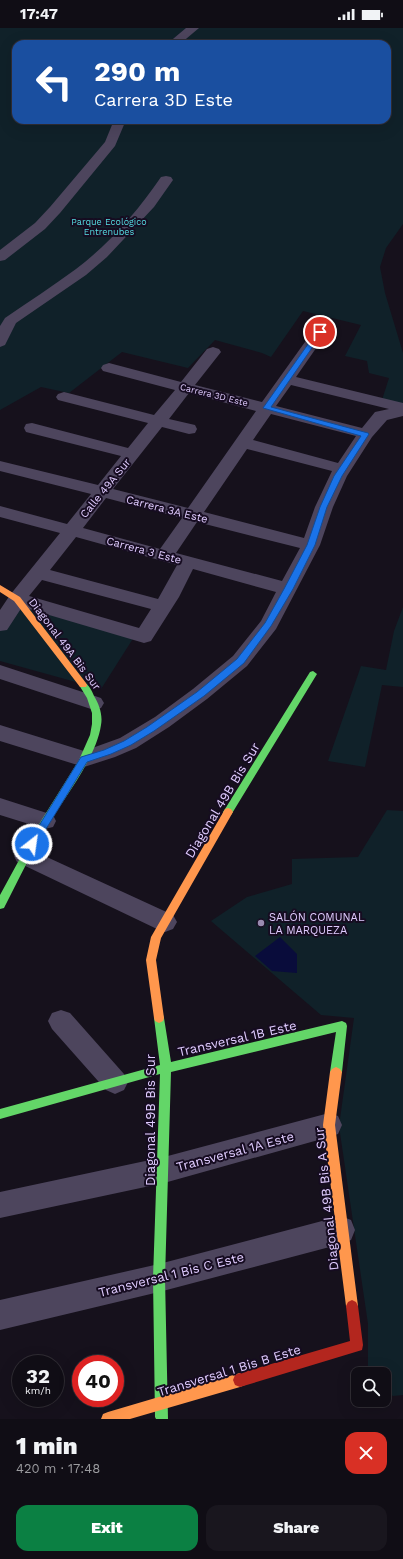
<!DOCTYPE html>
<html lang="en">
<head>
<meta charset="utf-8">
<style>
	:root { --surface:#100d15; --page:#19161e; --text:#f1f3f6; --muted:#9c9ca0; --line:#302d34; --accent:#0b8043 }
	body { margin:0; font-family:"Work Sans",sans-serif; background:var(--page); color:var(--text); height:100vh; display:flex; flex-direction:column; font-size:15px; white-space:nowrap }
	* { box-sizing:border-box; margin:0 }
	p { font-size:13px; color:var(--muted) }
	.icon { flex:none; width:22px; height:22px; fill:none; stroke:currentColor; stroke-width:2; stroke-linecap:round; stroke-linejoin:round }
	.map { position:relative; height:1391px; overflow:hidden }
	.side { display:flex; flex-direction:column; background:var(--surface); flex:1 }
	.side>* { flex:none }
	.hud { position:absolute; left:12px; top:12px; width:379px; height:84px; border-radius:12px; box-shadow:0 4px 16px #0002,0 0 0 1px var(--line); background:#1a4fa0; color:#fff; overflow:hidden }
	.controls { position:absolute; left:351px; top:1339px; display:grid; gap:8px }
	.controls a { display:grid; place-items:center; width:40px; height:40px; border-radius:8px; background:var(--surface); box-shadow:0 4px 16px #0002,0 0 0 1px var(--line); font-size:20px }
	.speed { position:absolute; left:12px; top:1327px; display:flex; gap:8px; font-size:20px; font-weight:700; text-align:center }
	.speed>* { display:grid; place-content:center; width:52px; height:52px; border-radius:50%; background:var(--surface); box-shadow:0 4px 16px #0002,0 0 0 1px var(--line); line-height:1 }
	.speed small { font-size:10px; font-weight:400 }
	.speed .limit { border:6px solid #d22; background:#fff; color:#111 }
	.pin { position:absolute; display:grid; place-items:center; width:34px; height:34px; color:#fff; margin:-17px; border:2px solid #fff; border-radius:50%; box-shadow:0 1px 4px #0007 }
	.me { position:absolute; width:44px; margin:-22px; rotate:30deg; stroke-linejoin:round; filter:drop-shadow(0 0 3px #0008) }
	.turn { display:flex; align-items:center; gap:14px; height:84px; padding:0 16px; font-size:18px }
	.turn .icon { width:52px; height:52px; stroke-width:2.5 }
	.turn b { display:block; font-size:28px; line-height:34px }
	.round { display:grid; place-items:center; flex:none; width:42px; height:42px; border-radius:12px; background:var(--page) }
	.headline { display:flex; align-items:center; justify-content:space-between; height:68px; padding:0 16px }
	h1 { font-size:24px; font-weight:800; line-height:30px }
	.button { display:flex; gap:8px; margin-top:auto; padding:8px 16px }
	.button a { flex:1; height:46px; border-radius:12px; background:var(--accent); color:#fff; font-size:16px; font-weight:800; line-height:46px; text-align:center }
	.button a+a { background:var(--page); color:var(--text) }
	.status { display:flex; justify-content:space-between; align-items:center; height:28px; padding:0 20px; background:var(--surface); direction:ltr }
	.status svg { height:11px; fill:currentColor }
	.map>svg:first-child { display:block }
	.green { fill:#102129; fill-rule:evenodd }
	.water { fill:#090c3b }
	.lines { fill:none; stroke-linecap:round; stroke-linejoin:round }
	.street { fill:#4d455d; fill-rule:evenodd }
	.fast { fill:#63d668; fill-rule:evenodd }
	.slow { fill:#ff974d; fill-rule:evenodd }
	.jam { fill:#b3261e; fill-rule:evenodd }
	.route { fill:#1a73e8; stroke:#114b97 }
	.poi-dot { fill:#998bb0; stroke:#160c21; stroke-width:1.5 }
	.labels { text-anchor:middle; stroke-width:4; stroke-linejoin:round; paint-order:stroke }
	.far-park-label { font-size:9px; fill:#55dce2; stroke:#160c21 }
	.far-street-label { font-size:9px; fill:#e0ccff; stroke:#160c21 }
	.street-label { font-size:11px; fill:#e0ccff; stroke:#160c21 }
	.poi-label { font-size:11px; fill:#e0ccff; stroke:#160c21; text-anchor:start }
	.near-street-label { font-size:13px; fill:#e0ccff; stroke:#160c21 }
</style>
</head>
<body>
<div class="status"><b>17:47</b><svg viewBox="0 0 49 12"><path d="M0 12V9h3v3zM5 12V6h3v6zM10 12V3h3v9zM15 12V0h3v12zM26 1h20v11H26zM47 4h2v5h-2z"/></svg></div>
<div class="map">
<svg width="403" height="1391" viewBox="0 0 403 1391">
	<rect width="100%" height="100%" fill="#16111c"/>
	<path class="green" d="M 0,0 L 403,0 L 403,196 L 386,220 L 380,239 L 385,265 L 403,325 L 403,375 L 381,375 L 389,350 L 369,345 L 367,333 L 345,328 L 361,297 L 303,283 L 271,329 L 262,325 L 215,312 L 188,340 L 122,324 L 69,365 L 41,359 L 0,382 ZM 16,16 L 387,16 L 387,92 L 16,92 Z
		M 18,578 L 134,609 L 101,661 L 0,633 L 0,602 Z
		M 403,579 L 403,659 L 382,657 L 365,739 L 328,733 L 361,638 L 386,642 L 394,603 Z
		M 387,782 L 403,783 L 403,1367 L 393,1368 L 384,1361 L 384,1346 L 372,1346 L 368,1339 L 368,1296 L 339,1098 L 354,990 L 321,987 L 211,893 L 247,869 L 292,856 L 292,831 L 358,829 Z"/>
	<path class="water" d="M 280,909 L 297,926 L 297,945 L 272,943 L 255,928 Z"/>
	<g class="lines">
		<path class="street" d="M 186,0 L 199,0 L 180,16 L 167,16 Z
			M 114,92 L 126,92 L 115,118 L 60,185 L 45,201 L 5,232 L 0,233 L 0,222 L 35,195 L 50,179 L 105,114 Z
			M 166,148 L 171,149 L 173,152 L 154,179 L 107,229 L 86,247 L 16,295 L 5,317 L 0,319 L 0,298 L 5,290 C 28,274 53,258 76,241 C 109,216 138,183 161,149 Z
			M 320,298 L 325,300 L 328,303 L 296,349 L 403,375 L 403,388 L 387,392 L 372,409 L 347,448 L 333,479 L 320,517 L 276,601 L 247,638 L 207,671 L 169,699 L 136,720 L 115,729 L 84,739 L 0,713 L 0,697 L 84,723 L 120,710 L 155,689 L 193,661 L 233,628 L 261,593 L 276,564 L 193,541 L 179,569 L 151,613 L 144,615 L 22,579 L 7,602 L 0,603 L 0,582 L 10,567 L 60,505 L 0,489 L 0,478 L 67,496 L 91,466 L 0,443 L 0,433 L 98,457 L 121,428 L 26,404 L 24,400 L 26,396 L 32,395 L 128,420 L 148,395 L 58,372 L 56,369 L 58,366 L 64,364 L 154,387 L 175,362 L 103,343 L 101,340 L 103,337 L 109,335 L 181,354 L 207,321 L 213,319 L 219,321 L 221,324 L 195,357 L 262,374 L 315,300 ZM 291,357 L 389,381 L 375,384 L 362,400 L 276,378 ZM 189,365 L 256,383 L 188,480 L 113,461 L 162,399 L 189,406 L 195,405 L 197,401 L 195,397 L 169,391 ZM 271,386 L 356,408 L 338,435 L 253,412 ZM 247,421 L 332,443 L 315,479 L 304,510 L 204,484 ZM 106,470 L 182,490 L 160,521 L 83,500 ZM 197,494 L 300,520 L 282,553 L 176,525 ZM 76,509 L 177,537 L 158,571 L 50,542 ZM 42,552 L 151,581 L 139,600 L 29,568 Z
			M 0,637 L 101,670 L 104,675 L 101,680 L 94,682 L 0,651 Z
			M 0,770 L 53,787 L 56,793 L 53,799 L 45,801 L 0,787 Z
			M 25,819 L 173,887 L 177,894 L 173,901 L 165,904 L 157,901 L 17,834 L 14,828 L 17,822 Z
			M 61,982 L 70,985 L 124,1046 L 128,1054 L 124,1062 L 115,1066 L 106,1062 L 52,1001 L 48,993 L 52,985 Z
			M 329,1085 L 338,1088 L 342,1097 L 338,1106 L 329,1109 L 164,1155 L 0,1190 L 0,1164 L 164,1129 Z
			M 341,1188 L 351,1192 L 355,1202 L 351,1212 L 341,1216 L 159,1264 L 0,1302 L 0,1272 L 159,1236 Z"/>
		<path class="fast" d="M 313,643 L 317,646 L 231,787 L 225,787 L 223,784 L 225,781 L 310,644 Z
			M 83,654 C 89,656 92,663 94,668 C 99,676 103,687 101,697 C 96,732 61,773 44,804 C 29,829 17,855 4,880 L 0,881 L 0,867 L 36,801 L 79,732 L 90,707 L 92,696 L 92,685 L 87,670 L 79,657 Z
			M 159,985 L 163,987 L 164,990 L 171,1034 L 342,993 L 346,995 L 347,998 L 342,1044 L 340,1047 L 336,1049 L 332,1047 L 330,1044 L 336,1004 L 171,1044 L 165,1250 L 168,1391 L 156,1391 L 155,1389 L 153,1250 L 160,1046 L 0,1091 L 0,1081 L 160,1037 L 154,990 L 155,987 Z"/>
		<path class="slow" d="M 0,557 L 20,569 L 86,655 L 87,657 L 86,659 L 80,659 L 14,573 L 0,564 Z
			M 228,780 L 231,781 L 233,784 L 161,910 L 156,932 L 164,990 L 163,993 L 159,995 L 155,993 L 154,990 L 146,932 L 151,909 L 225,781 Z
			M 336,1039 L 340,1041 L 342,1044 L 335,1097 L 358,1278 L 356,1282 L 352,1284 L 348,1282 L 346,1278 L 323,1097 L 330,1044 L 332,1041 Z
			M 240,1345 L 245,1347 L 247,1352 L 245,1357 L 240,1359 L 130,1391 L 101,1391 L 103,1386 L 108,1384 Z"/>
		<path class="jam" d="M 352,1272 L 356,1274 L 358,1278 L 363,1317 L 362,1322 L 240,1359 L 235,1357 L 233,1352 L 235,1347 L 240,1345 L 350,1313 L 346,1278 L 348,1274 Z"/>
	</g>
	<path class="route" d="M 318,302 L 323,304 L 271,379 L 368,405 L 369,406 L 342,448 L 327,479 L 315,517 L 293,561 L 271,598 L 244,635 L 204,668 L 154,703 L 131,717 L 111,726 L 87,734 L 35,819 L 29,819 L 27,816 L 29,814 L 81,729 L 104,722 L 124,713 L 147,699 L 197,664 L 237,631 L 265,595 L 284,561 L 307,517 L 320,479 L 334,448 L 361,408 L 263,380 Z"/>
	<circle class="poi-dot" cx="261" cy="895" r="4"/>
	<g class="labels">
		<g class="far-park-label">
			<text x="109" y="197">Parque Ecológico<tspan x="109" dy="10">Entrenubes</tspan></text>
		</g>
		<g class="far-street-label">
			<text transform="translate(214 367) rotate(14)" y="3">Carrera 3D Este</text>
		</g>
		<g class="street-label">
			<text transform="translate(105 460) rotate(-51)" y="4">Calle 49A Sur</text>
			<text transform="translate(167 481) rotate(14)" y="4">Carrera 3A Este</text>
			<text transform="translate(144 522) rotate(15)" y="4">Carrera 3 Este</text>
			<text transform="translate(65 616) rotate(53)" y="4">Diagonal 49A Bis Sur</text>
		</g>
		<g class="poi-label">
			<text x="269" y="893">SALÓN COMUNAL<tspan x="269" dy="13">LA MARQUEZA</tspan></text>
		</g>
		<g class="near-street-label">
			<text transform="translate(222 772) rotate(-59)" y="5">Diagonal 49B Bis Sur</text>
			<text transform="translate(237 1010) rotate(-13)" y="5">Transversal 1B Este</text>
			<text transform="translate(150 1092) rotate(-90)" y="5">Diagonal 49B Bis Sur</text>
			<text transform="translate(235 1123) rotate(-15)" y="5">Transversal 1A Este</text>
			<text transform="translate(326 1171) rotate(-96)" y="5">Diagonal 49B Bis A Sur</text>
			<text transform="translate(171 1246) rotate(-14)" y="5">Transversal 1 Bis C Este</text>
			<text transform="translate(229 1342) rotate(-17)" y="5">Transversal 1 Bis B Este</text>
		</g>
	</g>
</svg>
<div class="controls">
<a><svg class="icon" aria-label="search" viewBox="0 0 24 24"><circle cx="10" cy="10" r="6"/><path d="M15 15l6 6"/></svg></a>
</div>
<div class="speed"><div>32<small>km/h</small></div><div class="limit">40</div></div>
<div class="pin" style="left:320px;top:304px;background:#d93025"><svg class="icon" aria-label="arrive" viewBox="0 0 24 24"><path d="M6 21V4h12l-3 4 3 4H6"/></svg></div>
<svg class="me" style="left:32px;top:816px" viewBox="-20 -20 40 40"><circle r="17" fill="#1a73e8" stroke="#fff" stroke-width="3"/><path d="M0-11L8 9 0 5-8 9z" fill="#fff"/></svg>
<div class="hud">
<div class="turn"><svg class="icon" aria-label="left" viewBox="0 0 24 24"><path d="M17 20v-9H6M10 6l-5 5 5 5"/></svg><div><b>290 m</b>Carrera 3D Este</div></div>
</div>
</div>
<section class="side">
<div class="headline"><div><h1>1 min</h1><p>420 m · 17:48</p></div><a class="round" style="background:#d93025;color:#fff"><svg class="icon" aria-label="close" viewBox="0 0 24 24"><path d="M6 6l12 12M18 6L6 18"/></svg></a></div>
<div class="button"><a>Exit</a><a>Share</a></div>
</section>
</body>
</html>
